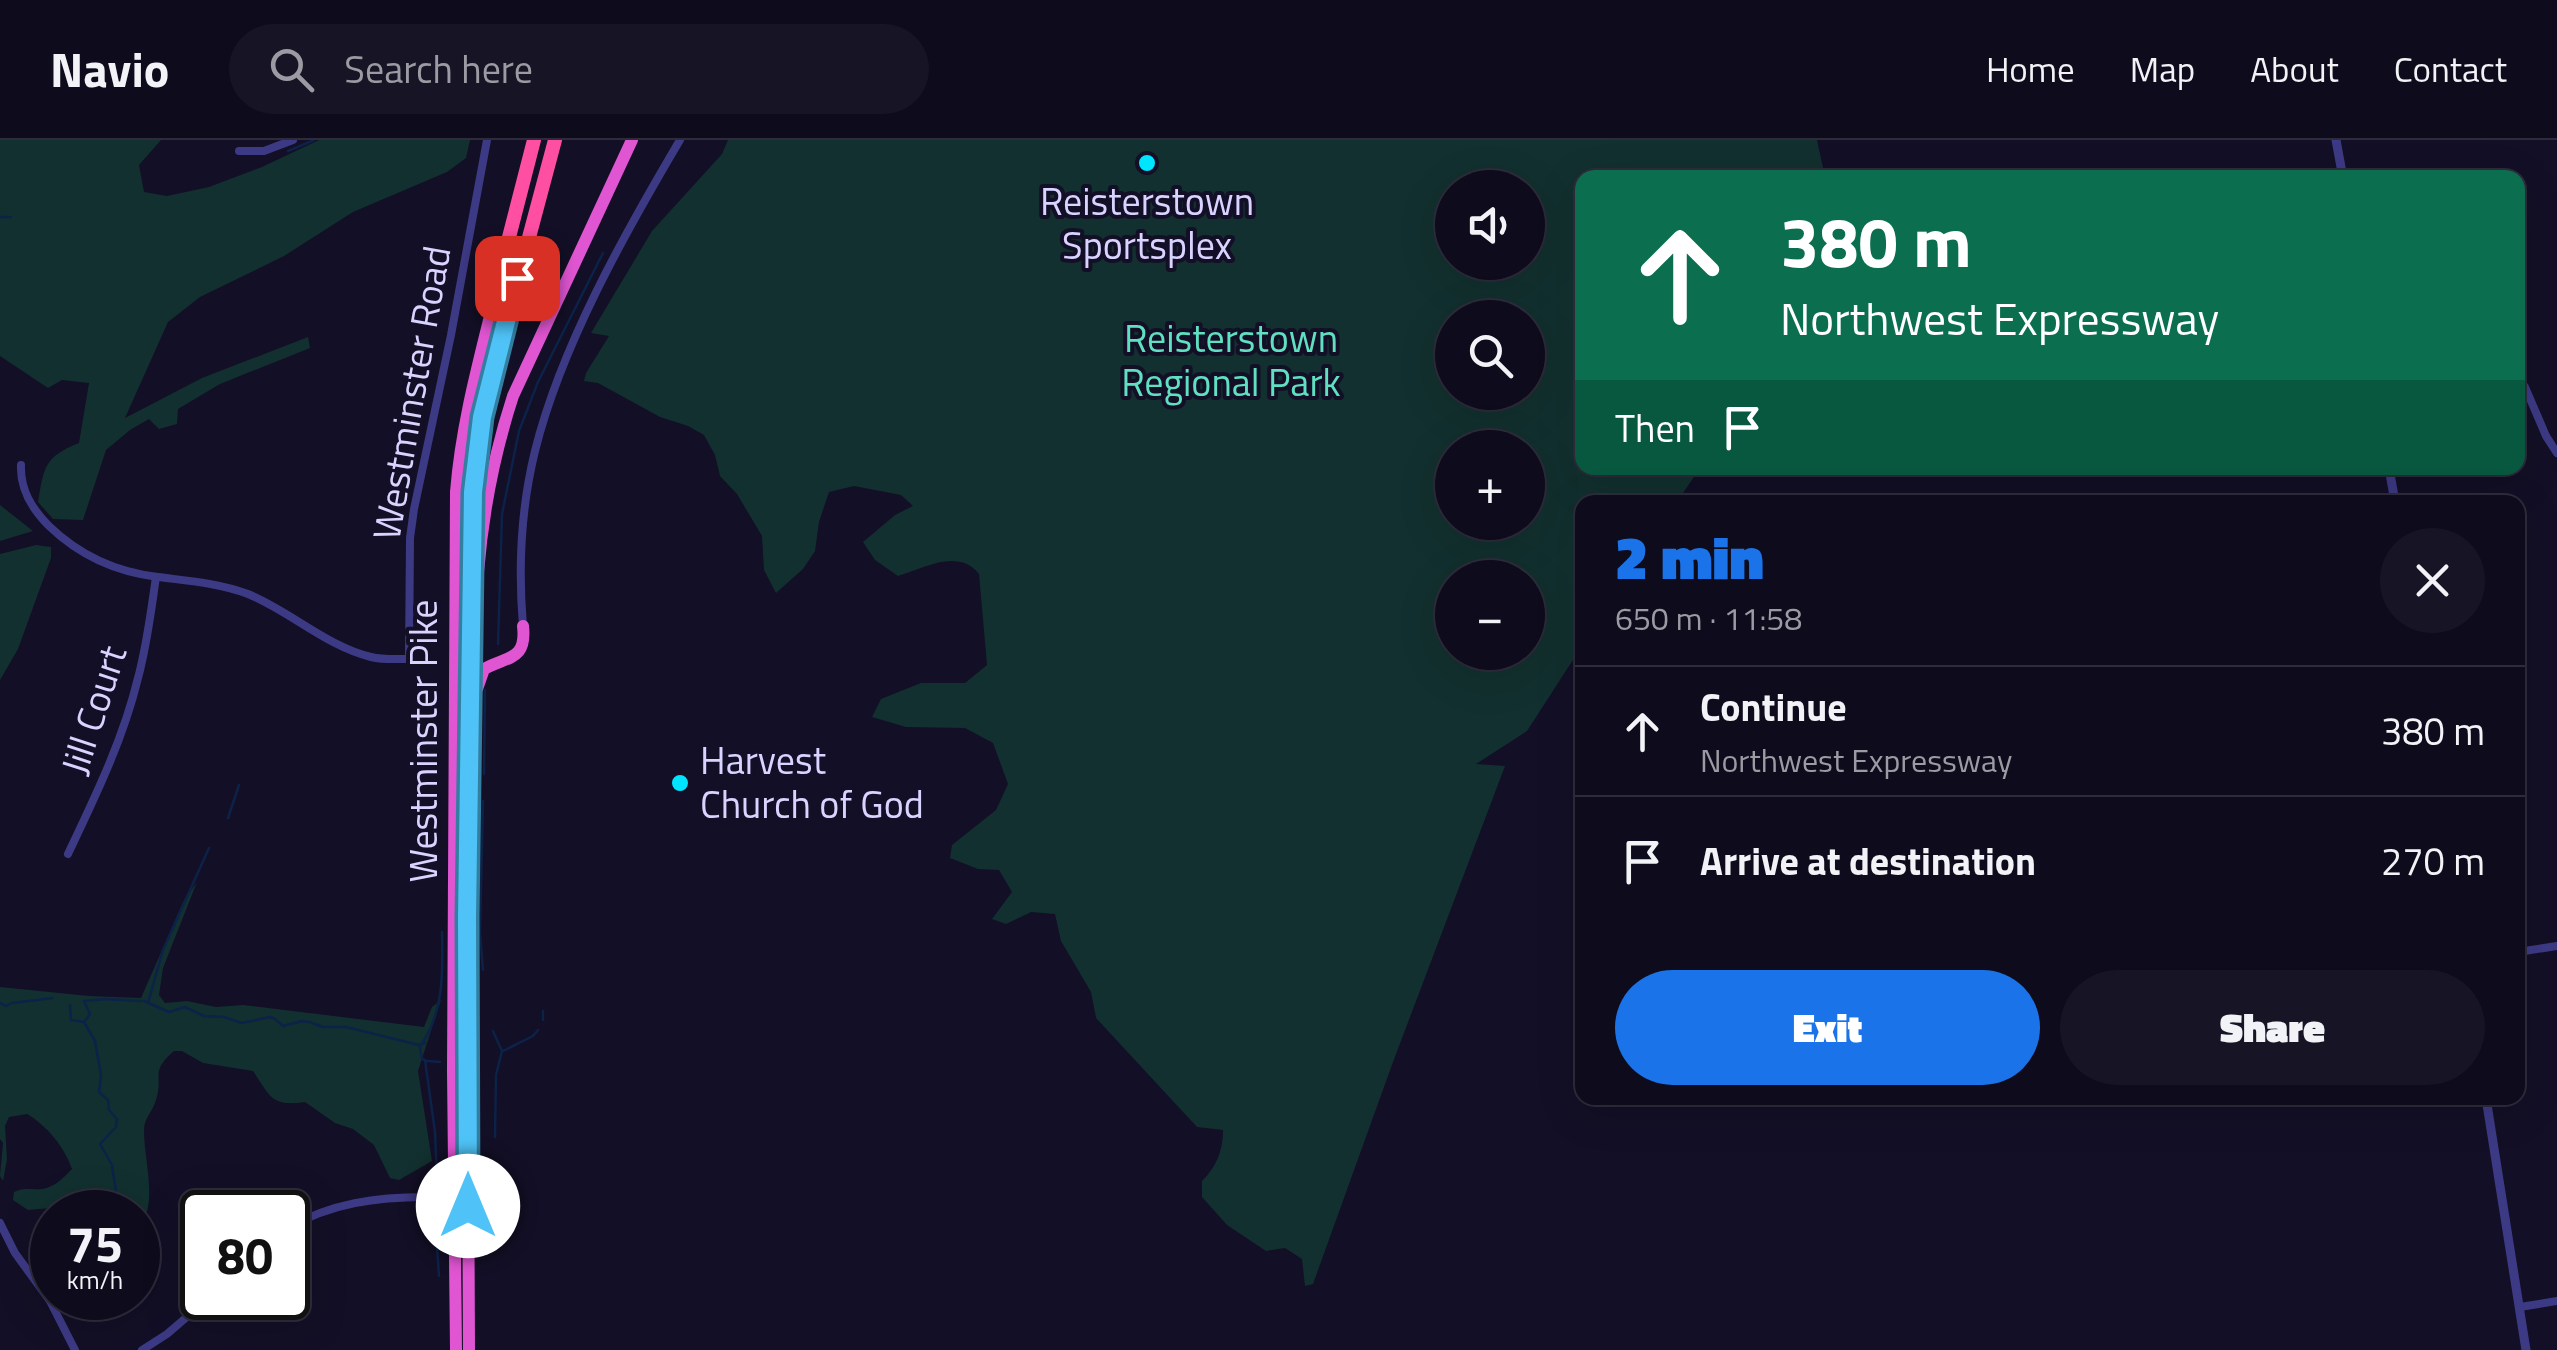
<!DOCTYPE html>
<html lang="en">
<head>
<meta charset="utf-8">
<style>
	:root { --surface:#0e0b1c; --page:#171425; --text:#f1f3f6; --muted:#9b9ba3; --line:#2e2b3b; --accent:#1a73e8 }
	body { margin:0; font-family:"Titillium Web",sans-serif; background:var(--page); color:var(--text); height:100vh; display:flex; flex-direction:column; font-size:38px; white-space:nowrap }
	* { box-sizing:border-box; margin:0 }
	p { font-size:32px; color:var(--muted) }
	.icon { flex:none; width:55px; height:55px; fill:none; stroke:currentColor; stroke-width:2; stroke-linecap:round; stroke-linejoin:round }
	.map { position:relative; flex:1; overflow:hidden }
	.panel { position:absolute; left:1575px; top:355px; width:950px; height:610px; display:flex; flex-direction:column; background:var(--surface); border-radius:20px; box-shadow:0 10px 40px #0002,0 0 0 2px var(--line) }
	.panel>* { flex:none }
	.guide { position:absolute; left:1575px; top:30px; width:950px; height:305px; border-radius:20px; box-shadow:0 10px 40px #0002,0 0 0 2px var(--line); background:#0b6e4f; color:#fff; overflow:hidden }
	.controls { position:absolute; left:1435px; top:30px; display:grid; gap:20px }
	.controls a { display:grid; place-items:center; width:110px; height:110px; border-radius:50%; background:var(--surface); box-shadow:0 10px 40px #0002,0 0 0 2px var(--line); font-size:50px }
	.speed { position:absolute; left:30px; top:1050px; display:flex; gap:20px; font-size:50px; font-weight:700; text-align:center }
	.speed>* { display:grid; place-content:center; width:130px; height:130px; border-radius:50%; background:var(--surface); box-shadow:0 10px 40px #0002,0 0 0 2px var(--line); line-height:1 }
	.speed small { font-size:25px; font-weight:400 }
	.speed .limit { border:5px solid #111; border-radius:15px; background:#fff; color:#111 }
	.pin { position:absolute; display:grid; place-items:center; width:85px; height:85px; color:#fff; margin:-42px; border-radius:20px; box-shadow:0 5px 15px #0006 }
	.me { position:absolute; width:110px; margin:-55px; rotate:0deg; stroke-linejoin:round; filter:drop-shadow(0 0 8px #0008) }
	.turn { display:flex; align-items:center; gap:35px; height:210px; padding:0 40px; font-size:45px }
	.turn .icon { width:130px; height:130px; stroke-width:2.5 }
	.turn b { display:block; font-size:70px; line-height:85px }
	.then { display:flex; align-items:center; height:95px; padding:0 40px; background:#0003; gap:20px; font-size:38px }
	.round { display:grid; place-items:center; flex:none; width:105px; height:105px; border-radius:52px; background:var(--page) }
	.summary { display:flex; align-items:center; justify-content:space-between; height:170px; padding:0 40px }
	h1 { font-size:60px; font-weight:800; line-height:75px; color:var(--accent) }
	.primary-button { display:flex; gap:20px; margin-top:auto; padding:20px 40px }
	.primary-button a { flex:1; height:115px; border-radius:60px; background:var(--accent); color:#fff; font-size:40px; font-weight:800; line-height:115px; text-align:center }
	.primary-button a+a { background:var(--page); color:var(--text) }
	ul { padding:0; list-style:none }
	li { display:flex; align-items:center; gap:30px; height:130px; padding:0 40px; border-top:2px solid var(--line) }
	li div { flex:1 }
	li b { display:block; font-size:38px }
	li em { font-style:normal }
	header { display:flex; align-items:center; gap:60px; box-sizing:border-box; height:140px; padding:0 50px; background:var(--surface); border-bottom:2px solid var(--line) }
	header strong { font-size:48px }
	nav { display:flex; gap:55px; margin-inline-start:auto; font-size:35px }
	.search { width:700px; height:90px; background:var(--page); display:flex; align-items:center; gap:25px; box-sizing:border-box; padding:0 35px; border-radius:55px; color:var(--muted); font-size:38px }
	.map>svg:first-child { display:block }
	.green { fill:#12302f; fill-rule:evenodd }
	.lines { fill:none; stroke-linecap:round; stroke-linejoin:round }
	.stream { stroke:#0c2248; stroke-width:2.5 }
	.minor { stroke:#3d3a85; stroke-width:8 }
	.tertiary { stroke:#3d3a85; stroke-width:9 }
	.trunk { stroke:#e055d1; stroke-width:12 }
	.motorway { stroke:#ff4fa3; stroke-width:14 }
	.route-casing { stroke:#337fa1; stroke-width:25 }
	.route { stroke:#4fc3f7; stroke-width:18 }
	.poi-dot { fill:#00e5ff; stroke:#130f26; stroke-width:4 }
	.labels { text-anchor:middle; stroke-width:8; stroke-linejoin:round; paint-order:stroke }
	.poi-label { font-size:38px; fill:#d9d4ff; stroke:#130f26 }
	.park-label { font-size:38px; fill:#5fe0c0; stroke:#130f26 }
	.street-label { font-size:38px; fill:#d9d4ff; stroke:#130f26 }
</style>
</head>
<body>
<header>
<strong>Navio</strong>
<div class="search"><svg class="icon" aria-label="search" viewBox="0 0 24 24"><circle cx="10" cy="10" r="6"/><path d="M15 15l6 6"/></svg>Search here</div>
<nav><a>Home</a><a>Map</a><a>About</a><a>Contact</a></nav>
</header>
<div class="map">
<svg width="2557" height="1210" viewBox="0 0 2557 1210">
	<rect width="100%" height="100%" fill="#130f26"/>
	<path class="green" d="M 0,0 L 161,0 L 139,25 L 144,52 L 167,56 L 209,47 L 262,27 L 319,0 L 470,0 L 466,18 L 447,32 L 353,72 L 284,116 L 200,157 L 168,182 L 125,278 L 202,238 L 308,197 L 310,208 L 220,244 L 178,269 L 177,284 L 159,289 L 149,279 L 130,290 L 106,310 L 83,380 L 53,379 L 38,362 C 44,327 44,317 79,303 L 89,243 L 62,240 L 48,248 L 0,216 Z
		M 728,0 L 1817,0 L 1825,37 L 1582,38 L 1582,328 L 1700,328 L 1677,362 L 1582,362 L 1582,506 L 1527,591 L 1476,624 L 1505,626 L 1393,922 L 1313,1144 L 1305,1146 L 1302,1119 L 1285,1108 L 1266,1111 L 1227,1085 L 1202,1057 L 1202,1041 C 1216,1027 1223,1011 1223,990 L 1197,987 L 1096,878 L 1091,852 L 1061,801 L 1055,774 L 1031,772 L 1006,784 L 992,779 L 1012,752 L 999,730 L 978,729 L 950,718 L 952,705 L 996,670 L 1008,644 L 993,603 L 965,588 L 906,587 L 872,577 L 881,559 L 921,543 L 965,543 L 987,525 L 979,434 C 958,408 925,428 898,436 L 875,420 L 863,402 L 895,375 L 913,366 L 901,355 L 854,346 L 829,352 L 819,382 L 815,411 L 803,429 L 776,453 L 764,430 L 762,396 L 737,354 L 720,336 L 715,315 L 704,295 L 688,286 L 660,277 L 598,243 L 584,241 L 586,233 L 609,196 L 591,193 L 652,91 L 722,14 ZM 1452,48 L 1528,48 L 1528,122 L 1452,122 ZM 1452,178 L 1528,178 L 1528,252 L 1452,252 ZM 1452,308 L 1528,308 L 1528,382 L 1452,382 ZM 1452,438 L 1528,438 L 1528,512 L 1452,512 Z
		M 0,365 L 33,391 L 0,401 Z
		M 36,405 L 51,407 L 51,418 L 18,509 L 0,540 L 0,414 Z
		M 197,742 L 163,828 L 159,855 L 165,863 L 187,861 L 216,867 L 243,865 L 424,887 L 432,867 L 441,860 L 418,931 L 432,1021 L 399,1040 L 390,1038 L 374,1005 L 353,989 L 335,983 L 305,962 C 271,967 270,956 253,931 L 203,923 L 182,911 L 174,911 C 149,933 164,935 156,960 C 153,971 144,978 144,990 C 144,1024 159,1062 138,1092 L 138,1072 L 81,1072 L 74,1066 L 28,1070 L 13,1060 L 14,1052 C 25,1047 31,1050 42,1049 C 55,1047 63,1038 72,1029 C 64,1006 47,986 27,974 L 9,977 L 5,986 L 7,1019 L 3,1041 L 0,1036 L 3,1003 L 0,999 L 0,847 L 89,856 L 141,858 L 183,762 Z"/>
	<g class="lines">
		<path class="stream" d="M 288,11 L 314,0
			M 0,77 L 11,77
			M 498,504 L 502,374 L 519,291 L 538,242 L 603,113
			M 484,634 L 485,550
			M 228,678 L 239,645
			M 483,830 L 480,792 L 483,661
			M 144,861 L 169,872 L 185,867 L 204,876 L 224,877 L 242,883 L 270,877 L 275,879 L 283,886 L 302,881 L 309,882 L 323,887 L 346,887 L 419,905 L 425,903
			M 0,863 L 6,866 L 12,863 L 53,858
			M 148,863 L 163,810 L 209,708
			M 70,865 L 71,880 L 84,882 L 95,901 L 101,935 L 99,952 L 108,960 L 109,970 L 117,979 L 116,987 L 100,1004 L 112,1025 L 119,1072
			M 543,871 L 543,880
			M 85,881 L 90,874 L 84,861 L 106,859 L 141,861
			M 493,891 L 502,911 L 496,935 L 495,997
			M 423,902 C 444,870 443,828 442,792
			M 420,907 L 422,919 L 425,920 L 435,992 L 437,1039
			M 503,911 L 533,896 L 538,890
			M 427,921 L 440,922
			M 435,1078 L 439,1136
			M 138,1093 L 148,1103"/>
		<path class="minor" d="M 239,11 L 264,11 L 293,0
			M 2518,238 L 2525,247 L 2546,296 L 2557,313
			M 21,325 C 20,350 32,369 49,386 C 79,415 116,432 158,437 C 189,441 218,443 248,454 C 290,471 326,506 371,517 C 383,520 396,519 409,519 L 410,398 L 414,369 L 451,195 L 487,0
			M 523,486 C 518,427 521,368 535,311 C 561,206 625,93 680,0
			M 68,714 C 95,657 123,600 138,538 C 147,505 151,471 156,437
			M 2518,812 L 2557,806
			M 0,1083 L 15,1113 L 50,1161 L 75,1210
			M 288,1088 C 331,1063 377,1057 426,1057
			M 2520,1167 L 2557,1161
			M 142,1210 L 167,1194 L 209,1158"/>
		<path class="tertiary" d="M 2336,0 L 2343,38
			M 2389,328 L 2395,362
			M 2486,958 L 2526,1210"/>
		<path class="trunk" d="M 478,432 C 483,371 494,314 513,256 L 632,0
			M 477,549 L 484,529 C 507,516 527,521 523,486
			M 426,1057 L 443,1067 L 452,1086
			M 456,1210 L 453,931 L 456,352 C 463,264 491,182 509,96
			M 469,1210 L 467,777 L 473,512"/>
		<path class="motorway" d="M 507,105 L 534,0
			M 472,521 L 473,352 L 477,312 L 495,225 L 555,0"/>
	</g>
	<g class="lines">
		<defs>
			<path id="route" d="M 468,1066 L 467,777 L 473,352 L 482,277 L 517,138"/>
		</defs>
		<use href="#route" class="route-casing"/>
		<use href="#route" class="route"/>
	</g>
	<g class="poi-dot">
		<circle cx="1147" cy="23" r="10"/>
		<circle cx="680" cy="643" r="10"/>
	</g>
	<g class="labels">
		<g class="poi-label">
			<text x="1147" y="75">Reisterstown<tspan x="1147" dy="44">Sportsplex</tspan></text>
			<text x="700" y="634" text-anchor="start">Harvest<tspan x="700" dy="44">Church of God</tspan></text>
		</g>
		<g class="park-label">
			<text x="1231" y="212">Reisterstown<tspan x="1231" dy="44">Regional Park</tspan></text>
		</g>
		<g class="street-label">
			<text transform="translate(412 253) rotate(-80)" y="13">Westminster Road</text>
			<text transform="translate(94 570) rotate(-72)" y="13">Jill Court</text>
			<text transform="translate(424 601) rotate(-90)" y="13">Westminster Pike</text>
		</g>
	</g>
</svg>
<div class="controls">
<a><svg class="icon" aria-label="sound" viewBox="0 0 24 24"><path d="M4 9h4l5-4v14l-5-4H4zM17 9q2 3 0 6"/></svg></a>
<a><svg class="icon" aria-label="search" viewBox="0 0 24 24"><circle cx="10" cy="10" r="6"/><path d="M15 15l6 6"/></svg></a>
<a>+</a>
<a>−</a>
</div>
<div class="speed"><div>75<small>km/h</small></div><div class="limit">80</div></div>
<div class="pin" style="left:517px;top:138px;background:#d93025"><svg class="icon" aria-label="arrive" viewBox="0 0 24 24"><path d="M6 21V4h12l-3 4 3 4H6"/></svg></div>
<svg class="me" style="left:468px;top:1066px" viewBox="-20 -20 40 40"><circle r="19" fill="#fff"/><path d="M0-13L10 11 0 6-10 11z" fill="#4fc3f7"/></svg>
<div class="guide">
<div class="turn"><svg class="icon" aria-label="ahead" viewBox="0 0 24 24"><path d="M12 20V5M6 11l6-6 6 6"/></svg><div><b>380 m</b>Northwest Expressway</div></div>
<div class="then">Then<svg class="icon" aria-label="arrive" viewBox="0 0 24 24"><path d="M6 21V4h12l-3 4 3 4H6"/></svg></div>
</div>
<section class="panel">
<div class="summary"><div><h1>2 min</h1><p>650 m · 11:58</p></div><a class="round"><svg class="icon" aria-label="close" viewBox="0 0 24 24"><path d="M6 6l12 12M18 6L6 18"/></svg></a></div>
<ul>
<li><svg class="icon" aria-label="ahead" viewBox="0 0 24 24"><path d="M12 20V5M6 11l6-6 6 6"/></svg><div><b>Continue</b><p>Northwest Expressway</p></div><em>380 m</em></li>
<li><svg class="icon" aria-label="arrive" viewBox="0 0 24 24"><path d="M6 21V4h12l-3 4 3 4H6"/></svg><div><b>Arrive at destination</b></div><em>270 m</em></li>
</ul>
<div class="primary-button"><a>Exit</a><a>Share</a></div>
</section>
</div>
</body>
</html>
